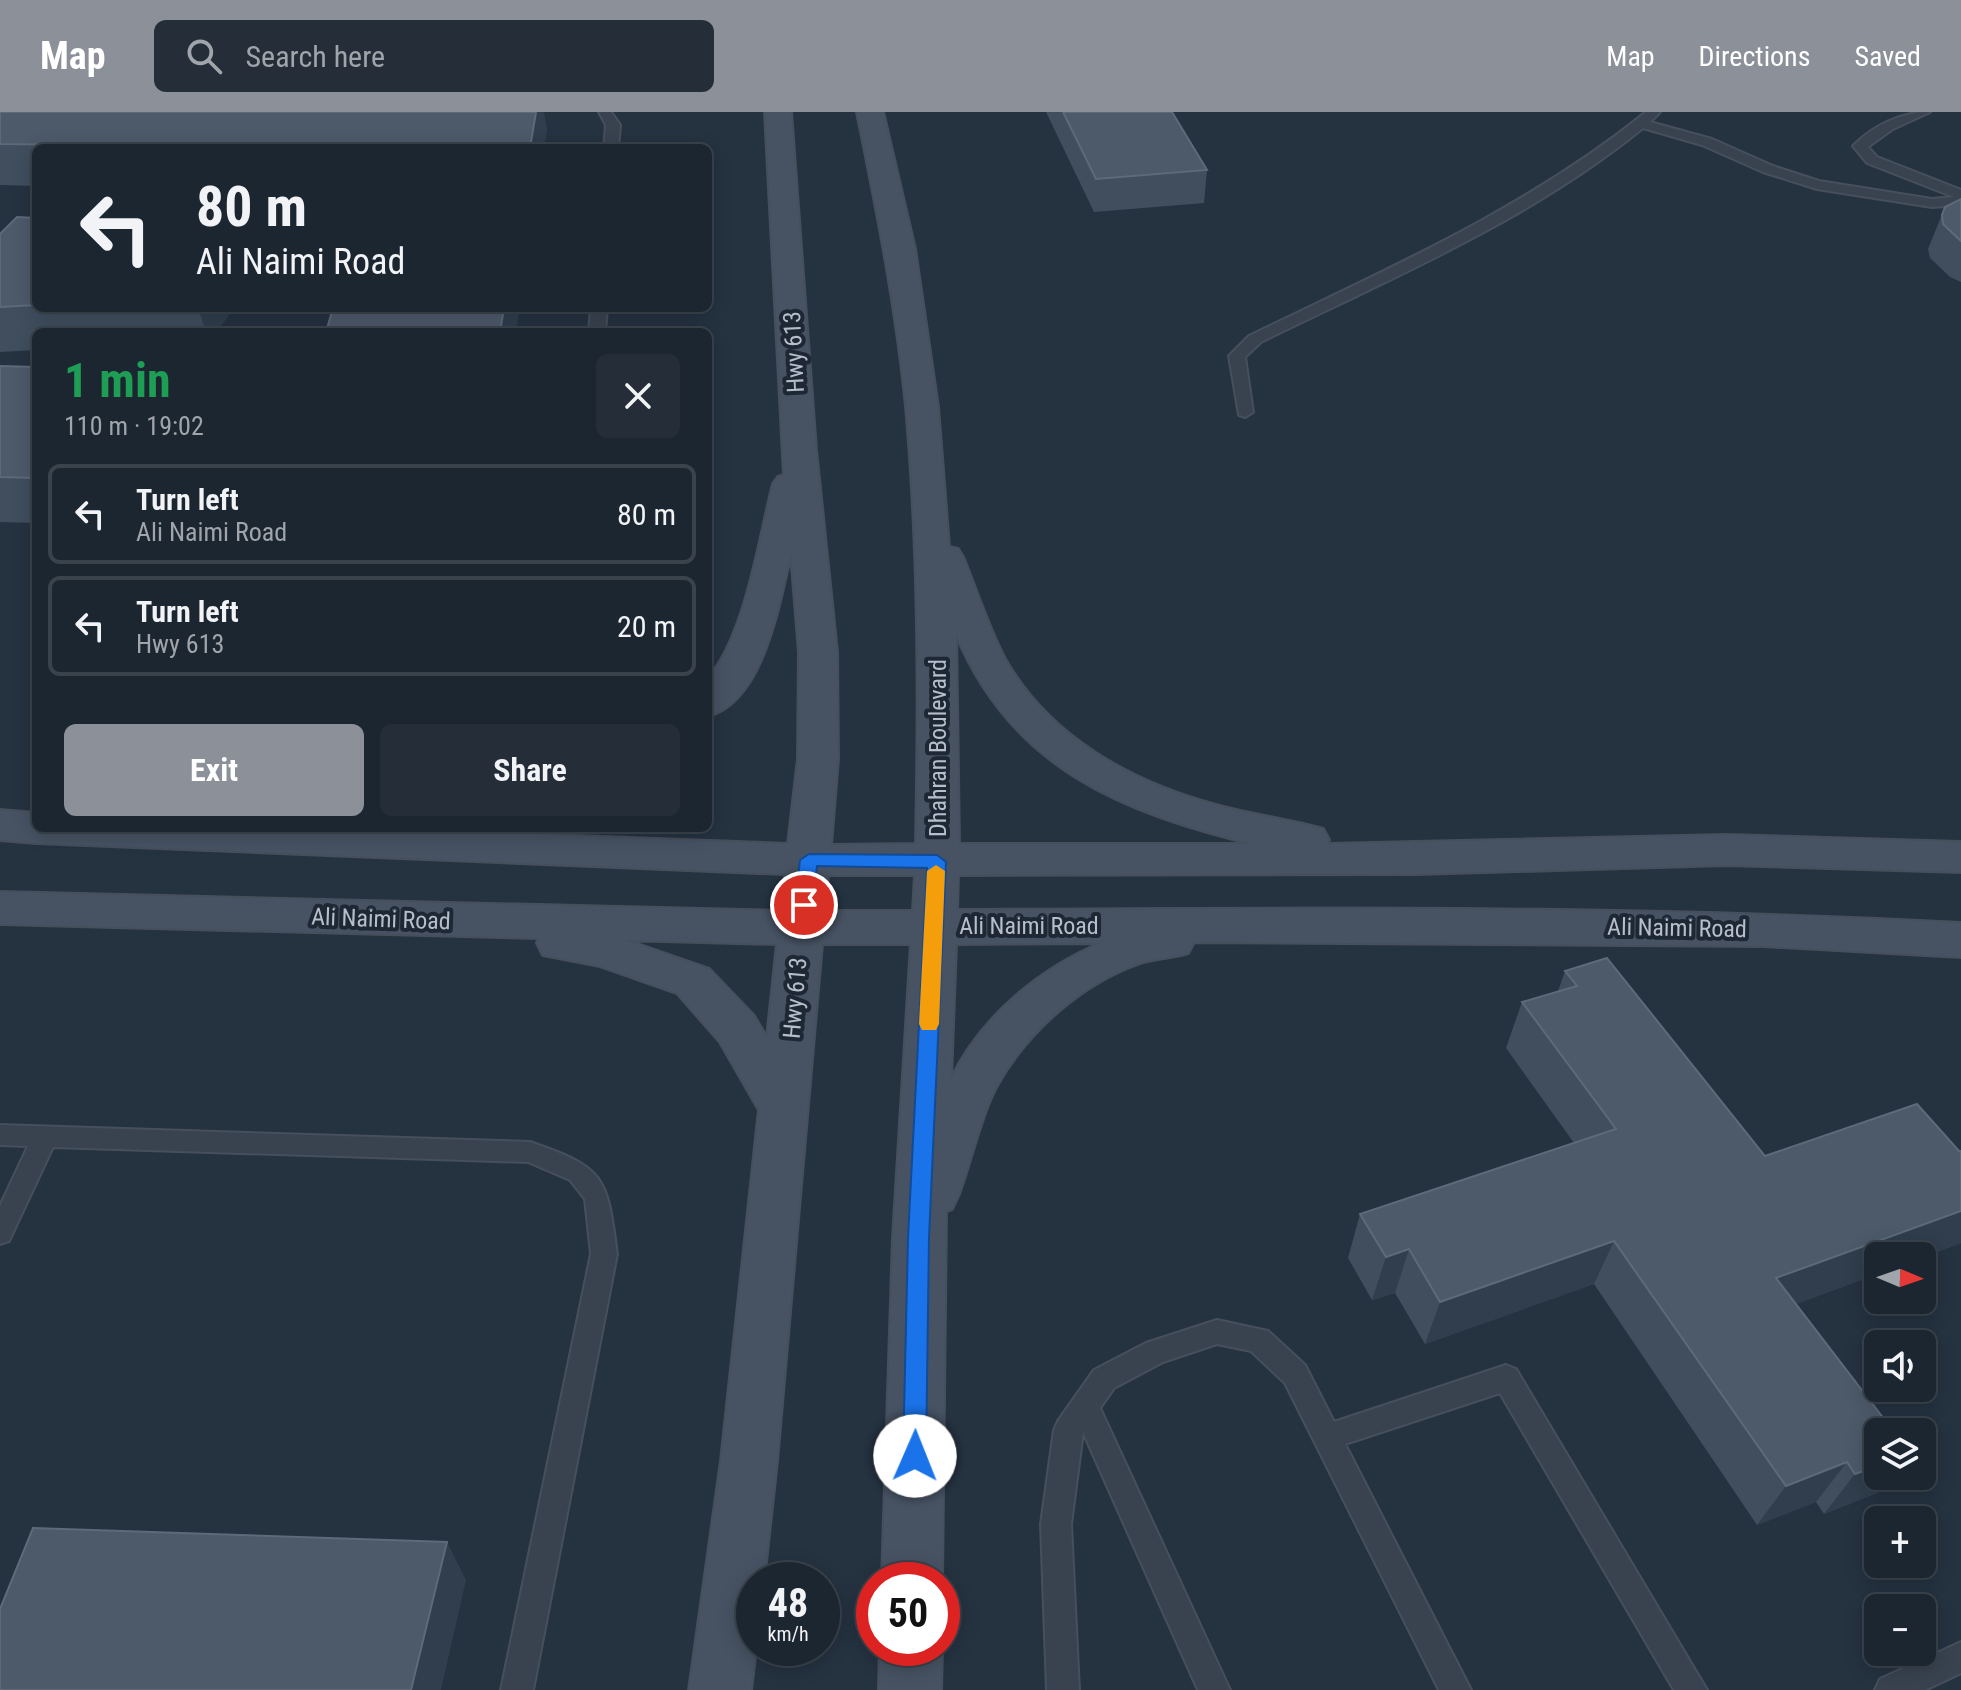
<!DOCTYPE html>
<html lang="en">
<head>
<meta charset="utf-8">
<style>
	:root { --surface:#1c2630; --page:#252e38; --text:#f1f3f6; --muted:#a0a5ab; --line:#3a434c; --accent:#8c9099 }
	body { margin:0; font-family:"Roboto Condensed",sans-serif; background:var(--page); color:var(--text); height:100vh; display:flex; flex-direction:column; font-size:30px; white-space:nowrap }
	* { box-sizing:border-box; margin:0 }
	p { font-size:26px; color:var(--muted) }
	.icon { flex:none; width:44px; height:44px; fill:none; stroke:currentColor; stroke-width:2; stroke-linecap:round; stroke-linejoin:round }
	.map { position:relative; flex:1; overflow:hidden }
	.drawer { position:absolute; left:32px; top:216px; width:680px; height:504px; display:flex; flex-direction:column; background:var(--surface); border-radius:12px; box-shadow:0 4px 20px #0003,0 0 0 2px var(--line) }
	.drawer>* { flex:none }
	.guide { position:absolute; left:32px; top:32px; width:680px; height:168px; border-radius:12px; box-shadow:0 4px 20px #0003,0 0 0 2px var(--line); background:#1c2630; color:var(--text); overflow:hidden }
	.needle { width:52px; rotate:92deg }
	.buttons { position:absolute; left:1864px; top:1130px; display:grid; gap:16px }
	.buttons a { display:grid; place-items:center; width:72px; height:72px; border-radius:12px; background:var(--surface); box-shadow:0 4px 20px #0003,0 0 0 2px var(--line); font-size:40px }
	.speed { position:absolute; left:736px; top:1450px; display:flex; gap:16px; font-size:40px; font-weight:700; text-align:center }
	.speed>* { display:grid; place-content:center; width:104px; height:104px; border-radius:50%; background:var(--surface); box-shadow:0 4px 20px #0003,0 0 0 2px var(--line); line-height:1 }
	.speed small { font-size:20px; font-weight:400 }
	.speed .limit { border:12px solid #d22; background:#fff; color:#111 }
	.pin { position:absolute; display:grid; place-items:center; width:68px; height:68px; color:#fff; margin:-34px; border:4px solid #fff; border-radius:50%; box-shadow:0 2px 8px #0007 }
	.me { position:absolute; width:88px; margin:-44px; rotate:1deg; stroke-linejoin:round; filter:drop-shadow(0 0 6px #0008) }
	.turn { display:flex; align-items:center; gap:28px; height:168px; padding:0 32px; font-size:36px }
	.turn .icon { width:104px; height:104px; stroke-width:2.5 }
	.turn b { display:block; font-size:56px; line-height:68px }
	.round { display:grid; place-items:center; flex:none; width:84px; height:84px; border-radius:12px; background:var(--page) }
	.headline { display:flex; align-items:center; justify-content:space-between; height:136px; padding:0 32px }
	h1 { font-size:48px; font-weight:700; line-height:60px; color:#1e9e55 }
	.primary-button { display:flex; gap:16px; margin-top:auto; padding:16px 32px }
	.primary-button a { flex:1; height:92px; border-radius:12px; background:var(--accent); color:#fff; font-size:32px; font-weight:700; line-height:92px; text-align:center }
	.primary-button a+a { background:var(--page); color:var(--text) }
	ul { padding:0; list-style:none }
	li { display:flex; align-items:center; gap:24px; height:100px; margin:0 16px 12px; padding:0 16px; border:4px solid var(--line); border-radius:12px }
	li div { flex:1 }
	li b { display:block; font-size:30px }
	li em { font-style:normal }
	header { display:flex; align-items:center; gap:48px; box-sizing:border-box; height:112px; padding:0 40px; background:var(--accent); color:#fff }
	header strong { font-size:38px }
	nav { display:flex; gap:44px; margin-inline-start:auto; font-size:28px }
	.search { width:560px; height:72px; background:var(--page); display:flex; align-items:center; gap:20px; box-sizing:border-box; padding:0 28px; border-radius:12px; color:var(--muted); font-size:30px }
	.map>svg:first-child { display:block }
	.lines { fill:none; stroke-linecap:round; stroke-linejoin:round }
	.lane-casing { stroke:#464f5c; stroke-width:4 }
	.secondary-casing { stroke:#464f5c; stroke-width:4 }
	.lane { fill:#394350; fill-rule:evenodd }
	.secondary { fill:#475363; fill-rule:evenodd }
	.wall { fill:#404e5e }
	.shaded-wall { fill:#303e4d }
	.building { fill:#4d5a6a; stroke:#5d6a79; stroke-width:2 }
	.route { fill:#1a73e8; stroke:#114b97; stroke-width:2 }
	.slow { fill:#f59e0b }
	.labels { text-anchor:middle; stroke-width:8; stroke-linejoin:round; paint-order:stroke }
	.street-label { font-size:24px; fill:#b6becb; stroke:#1e2835 }
</style>
</head>
<body>
<header>
<strong>Map</strong>
<div class="search"><svg class="icon" aria-label="search" viewBox="0 0 24 24"><circle cx="10" cy="10" r="6"/><path d="M15 15l6 6"/></svg>Search here</div>
<nav><a>Map</a><a>Directions</a><a>Saved</a></nav>
</header>
<div class="map">
<svg width="1961" height="1578" viewBox="0 0 1961 1578">
	<rect width="100%" height="100%" fill="#253240"/>
	<g class="lines">
		<defs>
			<path id="lane" d="M 599,0 L 611,0 L 620,13 L 618,36 L 604,36 L 606,13 Z
				M 1646,0 L 1660,0 L 1650,10 L 1712,27 L 1773,54 L 1819,69 L 1932,87 L 1954,85 L 1867,51 L 1853,34 C 1874,13 1902,0 1930,0 L 1893,17 L 1868,35 L 1877,45 L 1961,78 L 1961,93 L 1932,95 L 1817,77 L 1763,60 L 1702,33 L 1643,16 C 1529,109 1391,166 1261,230 L 1245,245 L 1253,300 L 1245,305 L 1239,303 L 1229,244 L 1249,224 C 1387,157 1526,97 1646,0 Z
				M 591,196 L 607,196 L 605,220 L 589,220 Z
				M 0,1013 L 530,1030 C 606,1056 607,1065 617,1142 L 533,1578 L 501,1578 L 591,1142 L 585,1087 L 570,1068 L 528,1050 L 53,1035 L 9,1129 L 0,1132 L 0,1094 L 28,1034 L 0,1033 Z
				M 1217,1208 L 1268,1219 L 1305,1253 L 1334,1310 L 1506,1253 L 1516,1257 L 1707,1578 L 1674,1578 L 1500,1281 L 1345,1332 L 1471,1578 L 1439,1578 L 1285,1271 L 1251,1239 L 1217,1232 L 1163,1250 L 1114,1276 L 1100,1296 L 1230,1578 L 1198,1578 L 1083,1320 L 1071,1412 L 1079,1578 L 1047,1578 L 1041,1412 L 1054,1318 L 1058,1309 L 1094,1258 L 1146,1231 Z
				M 1961,1530 L 1961,1561 L 1925,1578 L 1875,1578 L 1880,1567 Z"/>
			<path id="secondary" d="M 765,0 L 791,0 L 816,338 L 837,540 L 838,647 L 831,733 L 916,732 C 919,586 919,440 906,294 C 896,195 877,98 857,0 L 883,0 L 915,137 L 938,295 L 949,435 L 958,437 L 963,445 C 977,479 988,515 1005,547 C 1049,625 1131,670 1216,693 C 1251,703 1288,707 1323,717 L 1329,728 L 1327,732 L 1726,723 L 1961,730 L 1961,760 L 1726,753 L 1417,762 L 958,763 L 957,798 C 1292,796 1627,793 1961,811 L 1961,845 L 1763,834 L 1194,830 L 1188,841 C 1172,846 1155,846 1140,851 C 1082,871 1028,919 998,972 C 983,997 970,1052 959,1082 L 952,1097 L 946,1099 L 942,1468 L 882,1468 L 893,1126 L 911,832 L 822,832 L 777,1349 L 764,1468 L 754,1468 L 756,1536 L 751,1578 L 689,1578 L 721,1349 L 759,998 L 720,930 L 677,881 L 600,854 L 543,843 L 537,831 L 539,826 L 0,812 L 0,780 L 781,799 L 785,762 L 36,731 L 0,728 L 0,698 L 36,701 L 36,716 L 365,716 L 788,732 L 798,647 L 799,540 L 791,442 C 779,491 764,589 708,604 L 708,566 C 745,525 759,427 773,372 L 778,365 L 784,363 ZM 956,522 C 1011,656 1122,700 1253,732 L 959,732 ZM 828,763 L 915,763 L 913,799 L 825,799 ZM 625,828 L 777,832 L 767,926 L 754,904 L 709,857 ZM 1101,831 C 1039,857 981,905 951,967 L 956,832 Z
				M 880,1536 L 942,1536 L 941,1578 L 879,1578 Z"/>
		</defs>
		<use href="#lane" class="lane-casing"/>
		<use href="#secondary" class="secondary-casing"/>
		<use href="#lane" class="lane"/>
		<use href="#secondary" class="secondary"/>
	</g>
	<path class="wall" d="M 0,0 L 547,16 L 544,36 L 36,36 L 36,74 L 0,73 Z
		M 1046,0 L 1172,0 L 1207,58 L 1204,91 L 1094,100 Z
		M 1961,87 L 1961,170 L 1950,165 L 1930,146 L 1928,137 L 1945,95 Z
		M 36,106 L 36,196 L 233,196 L 217,220 L 36,220 L 36,238 L 0,240 L 0,122 Z
		M 0,254 L 36,255 L 36,411 L 0,410 Z
		M 1565,859 L 1765,1044 L 1961,1039 L 1961,1131 L 1796,1192 L 1878,1364 L 1891,1364 L 1877,1381 L 1824,1402 L 1816,1390 L 1757,1413 L 1594,1172 L 1425,1232 L 1395,1181 L 1372,1188 L 1348,1146 L 1360,1102 L 1574,1031 L 1506,936 L 1522,890 L 1558,879 Z"/>
	<path class="shaded-wall" d="M 536,0 L 544,0 L 547,16 L 544,36 L 530,36 Z
		M 198,196 L 233,196 L 217,220 L 206,220 Z
		M 504,196 L 520,196 L 516,220 L 500,220 Z
		M 1961,1099 L 1961,1131 L 1922,1146 L 1922,1144 L 1878,1144 L 1878,1162 L 1750,1209 L 1776,1166 Z
		M 1614,1129 L 1594,1172 L 1425,1232 L 1440,1190 Z
		M 1409,1137 L 1395,1181 L 1372,1188 L 1386,1145 Z
		M 1847,1350 L 1816,1390 L 1757,1413 L 1786,1374 Z
		M 1878,1354 L 1878,1364 L 1891,1364 L 1877,1381 L 1824,1402 L 1855,1362 Z
		M 447,1430 L 466,1468 L 441,1578 L 411,1578 Z"/>
	<path class="building" d="M 0,0 L 536,0 L 530,36 L 380,36 L 0,32 Z
		M 1063,0 L 1172,0 L 1207,58 L 1096,67 Z
		M 1961,87 L 1961,129 L 1943,112 L 1942,103 L 1945,95 Z
		M 17,105 L 36,106 L 36,193 L 0,195 L 0,122 Z
		M 333,196 L 504,196 L 500,220 L 326,220 Z
		M 0,254 L 36,255 L 36,366 L 0,365 Z
		M 1607,846 L 1765,1044 L 1917,992 L 1959,1039 L 1961,1039 L 1961,1099 L 1776,1166 L 1894,1320 L 1878,1320 L 1878,1354 L 1855,1362 L 1847,1350 L 1786,1374 L 1614,1129 L 1440,1190 L 1409,1137 L 1386,1145 L 1360,1102 L 1616,1017 L 1522,890 L 1577,874 L 1565,859 Z
		M 33,1416 L 447,1430 L 411,1578 L 0,1578 L 0,1497 Z"/>
	<path class="route" d="M 809,742 L 937,743 L 946,750 L 929,1126 L 926,1344 L 923,1351 L 915,1355 L 906,1351 L 903,1344 L 908,1126 L 927,756 L 817,754 L 813,793 L 804,800 L 795,793 L 800,748 Z"/>
	<path class="slow" d="M 936,753 L 945,759 L 939,912 L 936,918 L 922,918 L 919,912 L 927,759 Z"/>
	<g class="labels">
		<g class="street-label">
			<text transform="translate(794 240) rotate(-93)" y="8">Hwy 613</text>
			<text transform="translate(938 636) rotate(-90)" y="8">Dhahran Boulevard</text>
			<text transform="translate(381 807) rotate(2)" y="8">Ali Naimi Road</text>
			<text x="1029" y="822">Ali Naimi Road</text>
			<text transform="translate(1677 816) rotate(1)" y="8">Ali Naimi Road</text>
			<text transform="translate(795 886) rotate(-85)" y="8">Hwy 613</text>
		</g>
	</g>
</svg>
<div class="buttons">
<a><svg class="needle" viewBox="-14 -14 28 28"><path d="M0-13l5 13h-10z" fill="#e53935"/><path d="M0 13l5-13h-10z" fill="#a0a5ab"/></svg></a>
<a><svg class="icon" aria-label="sound" viewBox="0 0 24 24"><path d="M4 9h4l5-4v14l-5-4H4zM17 9q2 3 0 6"/></svg></a>
<a><svg class="icon" aria-label="layers" viewBox="0 0 24 24"><path d="M12 4l9 5-9 5-9-5zM3 14l9 5 9-5"/></svg></a>
<a>+</a>
<a>−</a>
</div>
<div class="speed"><div>48<small>km/h</small></div><div class="limit">50</div></div>
<div class="pin" style="left:804px;top:793px;background:#d93025"><svg class="icon" aria-label="arrive" viewBox="0 0 24 24"><path d="M6 21V4h12l-3 4 3 4H6"/></svg></div>
<svg class="me" style="left:915px;top:1344px" viewBox="-20 -20 40 40"><circle r="19" fill="#fff"/><path d="M0-13L10 11 0 6-10 11z" fill="#1a73e8"/></svg>
<div class="guide">
<div class="turn"><svg class="icon" aria-label="left" viewBox="0 0 24 24"><path d="M17 20v-9H6M10 6l-5 5 5 5"/></svg><div><b>80 m</b>Ali Naimi Road</div></div>
</div>
<section class="drawer">
<div class="headline"><div><h1>1 min</h1><p>110 m · 19:02</p></div><a class="round"><svg class="icon" aria-label="close" viewBox="0 0 24 24"><path d="M6 6l12 12M18 6L6 18"/></svg></a></div>
<ul>
<li><svg class="icon" aria-label="left" viewBox="0 0 24 24"><path d="M17 20v-9H6M10 6l-5 5 5 5"/></svg><div><b>Turn left</b><p>Ali Naimi Road</p></div><em>80 m</em></li>
<li><svg class="icon" aria-label="left" viewBox="0 0 24 24"><path d="M17 20v-9H6M10 6l-5 5 5 5"/></svg><div><b>Turn left</b><p>Hwy 613</p></div><em>20 m</em></li>
</ul>
<div class="primary-button"><a>Exit</a><a>Share</a></div>
</section>
</div>
</body>
</html>
